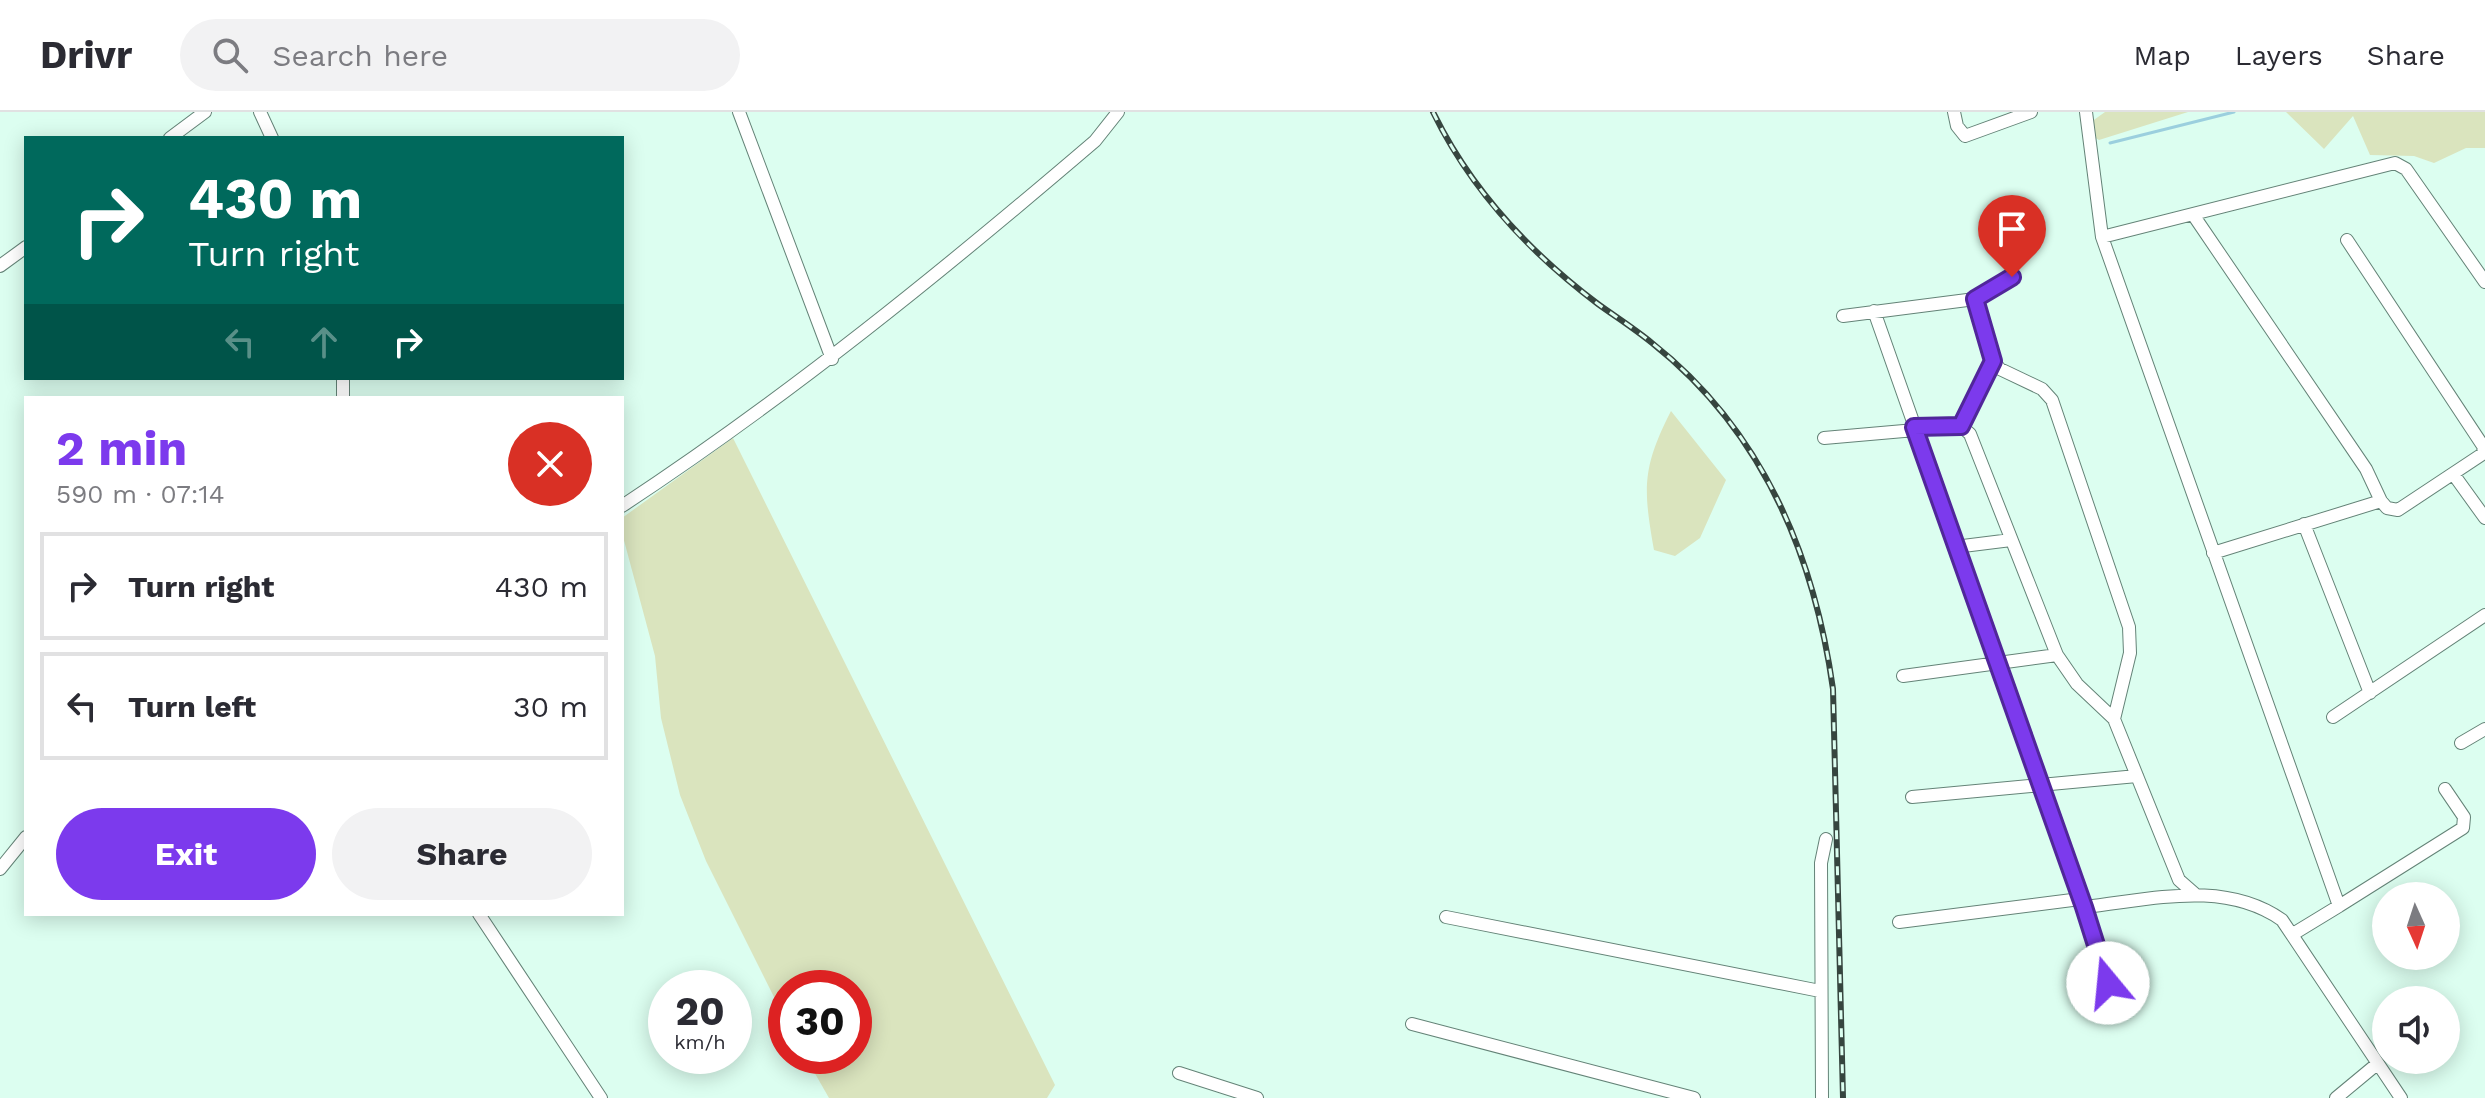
<!DOCTYPE html>
<html lang="en">
<head>
<meta charset="utf-8">
<style>
	:root { --surface:#fff; --page:#f2f2f3; --text:#2b2b33; --muted:#7c7c81; --line:#e1e1e2; --accent:#7c3aed }
	body { margin:0; font-family:"Work Sans",sans-serif; background:var(--page); color:var(--text); height:100vh; display:flex; flex-direction:column; font-size:30px; white-space:nowrap }
	* { box-sizing:border-box; margin:0 }
	p { font-size:26px; color:var(--muted) }
	.icon { flex:none; width:44px; height:44px; fill:none; stroke:currentColor; stroke-width:2; stroke-linecap:round; stroke-linejoin:round }
	.map { position:relative; flex:1; overflow:hidden }
	.sheet { position:absolute; left:24px; top:284px; width:600px; height:520px; display:flex; flex-direction:column; background:var(--surface); border-radius:0px; box-shadow:0 4px 20px #0003 }
	.sheet>* { flex:none }
	.hud { position:absolute; left:24px; top:24px; width:600px; height:244px; border-radius:0px; box-shadow:0 4px 20px #0003; background:#00695c; color:#fff; overflow:hidden }
	.needle { width:52px; rotate:177deg }
	.tools { position:absolute; left:2372px; top:770px; display:grid; gap:16px }
	.tools a { display:grid; place-items:center; width:88px; height:88px; border-radius:50%; background:var(--surface); box-shadow:0 4px 20px #0003; font-size:40px }
	.speed { position:absolute; left:648px; top:858px; display:flex; gap:16px; font-size:40px; font-weight:700; text-align:center }
	.speed>* { display:grid; place-content:center; width:104px; height:104px; border-radius:50%; background:var(--surface); box-shadow:0 4px 20px #0003; line-height:1 }
	.speed small { font-size:20px; font-weight:400 }
	.speed .limit { border:12px solid #d22; background:#fff; color:#111 }
	.pin { position:absolute; display:grid; place-items:center; width:68px; height:68px; color:#fff; margin:-82px -34px; border-radius:50% 50% 50% 0; rotate:-45deg; box-shadow:0 0 8px #0007 }
	.pin .icon { rotate:45deg }
	.me { position:absolute; width:88px; margin:-44px; rotate:343deg; stroke-linejoin:round; filter:drop-shadow(0 0 6px #0008) }
	.turn { display:flex; align-items:center; gap:28px; height:168px; padding:0 32px; font-size:36px }
	.turn .icon { width:104px; height:104px; stroke-width:2.5 }
	.turn b { display:block; font-size:56px; line-height:68px }
	.lanes { display:flex; align-items:center; height:76px; padding:0 32px; background:#0003; justify-content:center; gap:40px; direction:ltr }
	.lanes .off { opacity:.35 }
	.round { display:grid; place-items:center; flex:none; width:84px; height:84px; border-radius:42px; background:var(--page) }
	.head { display:flex; align-items:center; justify-content:space-between; height:136px; padding:0 32px }
	h1 { font-size:48px; font-weight:700; line-height:60px; color:var(--accent) }
	.primary-button { display:flex; gap:16px; margin-top:auto; padding:16px 32px }
	.primary-button a { flex:1; height:92px; border-radius:48px; background:var(--accent); color:#fff; font-size:32px; font-weight:700; line-height:92px; text-align:center }
	.primary-button a+a { background:var(--page); color:var(--text) }
	ul { padding:0; list-style:none }
	li { display:flex; align-items:center; gap:24px; height:108px; margin:0 16px 12px; padding:0 16px; border:4px solid var(--line); border-radius:0px }
	li div { flex:1 }
	li b { display:block; font-size:30px }
	li em { font-style:normal }
	header { display:flex; align-items:center; gap:48px; box-sizing:border-box; height:112px; padding:0 40px; background:var(--surface); border-bottom:2px solid var(--line) }
	header strong { font-size:38px }
	nav { display:flex; gap:44px; margin-inline-start:auto; font-size:28px }
	.search { width:560px; height:72px; background:var(--page); display:flex; align-items:center; gap:20px; box-sizing:border-box; padding:0 28px; border-radius:44px; color:var(--muted); font-size:30px }
	.map>svg:first-child { display:block }
	.green { fill:#dae4be }
	.lines { fill:none; stroke-linecap:round; stroke-linejoin:round }
	.stream { stroke:#9bcfde; stroke-width:3 }
	.minor-casing { stroke:#648377; stroke-width:14 }
	.minor { stroke:#fff; stroke-width:12 }
	.rail-casing { stroke:#36453f; stroke-width:6 }
	.rail { stroke:#dcfef0; stroke-width:3; stroke-dasharray:9; stroke-linecap:butt }
	.route-casing { stroke:#51269a; stroke-width:20 }
	.route { stroke:#7c3aed; stroke-width:14 }
</style>
</head>
<body>
<header>
<strong>Drivr</strong>
<div class="search"><svg class="icon" aria-label="search" viewBox="0 0 24 24"><circle cx="10" cy="10" r="6"/><path d="M15 15l6 6"/></svg>Search here</div>
<nav><a>Map</a><a>Layers</a><a>Share</a></nav>
</header>
<div class="map">
<svg width="2485" height="986" viewBox="0 0 2485 986">
	<rect width="100%" height="100%" fill="#dcfef0"/>
	<path class="green" d="M 2105,0 L 2188,0 L 2099,28 L 2094,25 L 2091,10 Z
		M 2286,0 L 2485,0 L 2485,36 L 2466,36 L 2434,51 L 2414,44 L 2370,43 L 2353,4 L 2324,37 Z
		M 1671,299 L 1726,368 L 1700,426 L 1675,444 L 1654,438 C 1643,376 1642,356 1671,299 Z
		M 733,326 L 1055,973 L 1047,986 L 829,986 L 805,944 L 854,944 L 854,876 L 786,876 L 786,909 L 706,749 L 680,683 L 661,606 L 655,544 L 622,421 L 622,406 Z"/>
	<g class="lines">
		<path class="stream" d="M 2110,31 L 2234,0"/>
		<defs>
			<path id="minor" d="M 260,0 L 272,26
				M 739,0 L 832,247
				M 1954,0 L 1957,14 L 1965,24 L 2031,0
				M 2086,0 L 2102,125 L 2339,794 L 2293,822
				M 170,26 L 205,0
				M 2194,104 L 2366,357 L 2381,389
				M 2102,125 L 2395,51 L 2406,57 L 2485,170
				M 0,154 L 26,135
				M 1975,187 L 1993,249 L 2000,257 L 2042,277 L 2052,288 L 2129,515 L 2130,541 L 2114,607
				M 1874,199 L 2084,795 L 2108,871
				M 1843,204 L 1975,187 L 2012,165
				M 343,286 L 343,266
				M 1961,314 L 1993,249
				M 1824,326 L 1961,314 L 1970,322 L 2057,543 L 2077,572 L 2114,607 L 2179,768 L 2195,782
				M 2454,363 L 2485,406
				M 622,394 C 789,284 943,159 1095,29 L 1118,0
				M 2304,412 L 2370,581
				M 1955,435 L 2011,428
				M 2213,441 L 2381,389 L 2387,396 L 2398,398 L 2484,341 L 2483,334 L 2347,128
				M 1903,564 L 2057,543
				M 2333,605 L 2485,503
				M 2461,631 L 2485,617
				M 1912,685 L 2137,664
				M 0,757 L 26,725
				M 2339,794 L 2463,716 L 2464,705 L 2445,677
				M 2084,795 C 2151,788 2223,767 2282,808 L 2401,986
				M 479,802 L 601,986
				M 1446,805 L 1820,879
				M 1899,810 L 2080,787
				M 1412,912 L 1694,986
				M 1179,961 L 1257,986
				M 1822,986 L 1821,751 L 1826,727
				M 2336,986 L 2377,952"/>
		</defs>
		<use href="#minor" class="minor-casing"/>
		<use href="#minor" class="minor"/>
		<defs>
			<path id="rail" d="M 1433,0 C 1471,78 1529,140 1598,192 C 1616,205 1635,217 1652,231 C 1762,318 1814,442 1833,577 L 1843,986"/>
		</defs>
		<use href="#rail" class="rail-casing"/>
		<use href="#rail" class="rail"/>
	</g>
	<g class="lines">
		<defs>
			<path id="route" d="M 2012,165 L 1975,187 L 1993,249 L 1961,314 L 1914,315 L 2084,795 L 2108,871"/>
		</defs>
		<use href="#route" class="route-casing"/>
		<use href="#route" class="route"/>
	</g>
</svg>
<div class="tools">
<a><svg class="needle" viewBox="-14 -14 28 28"><path d="M0-13l5 13h-10z" fill="#e53935"/><path d="M0 13l5-13h-10z" fill="#7c7c81"/></svg></a>
<a><svg class="icon" aria-label="sound" viewBox="0 0 24 24"><path d="M4 9h4l5-4v14l-5-4H4zM17 9q2 3 0 6"/></svg></a>
</div>
<div class="speed"><div>20<small>km/h</small></div><div class="limit">30</div></div>
<div class="pin" style="left:2012px;top:165px;background:#d93025"><svg class="icon" aria-label="arrive" viewBox="0 0 24 24"><path d="M6 21V4h12l-3 4 3 4H6"/></svg></div>
<svg class="me" style="left:2108px;top:871px" viewBox="-20 -20 40 40"><circle r="19" fill="#fff"/><path d="M0-13L10 11 0 6-10 11z" fill="#7c3aed"/></svg>
<div class="hud">
<div class="turn"><svg class="icon" aria-label="right" viewBox="0 0 24 24"><path d="M7 20v-9h11M14 6l5 5-5 5"/></svg><div><b>430 m</b>Turn right</div></div>
<div class="lanes"><svg class="icon off" aria-label="left" viewBox="0 0 24 24"><path d="M17 20v-9H6M10 6l-5 5 5 5"/></svg><svg class="icon off" aria-label="ahead" viewBox="0 0 24 24"><path d="M12 20V5M6 11l6-6 6 6"/></svg><svg class="icon" aria-label="right" viewBox="0 0 24 24"><path d="M7 20v-9h11M14 6l5 5-5 5"/></svg></div>
</div>
<section class="sheet">
<div class="head"><div><h1>2 min</h1><p>590 m · 07:14</p></div><a class="round" style="background:#d93025;color:#fff"><svg class="icon" aria-label="close" viewBox="0 0 24 24"><path d="M6 6l12 12M18 6L6 18"/></svg></a></div>
<ul>
<li><svg class="icon" aria-label="right" viewBox="0 0 24 24"><path d="M7 20v-9h11M14 6l5 5-5 5"/></svg><div><b>Turn right</b></div><em>430 m</em></li>
<li><svg class="icon" aria-label="left" viewBox="0 0 24 24"><path d="M17 20v-9H6M10 6l-5 5 5 5"/></svg><div><b>Turn left</b></div><em>30 m</em></li>
</ul>
<div class="primary-button"><a>Exit</a><a>Share</a></div>
</section>
</div>
</body>
</html>
